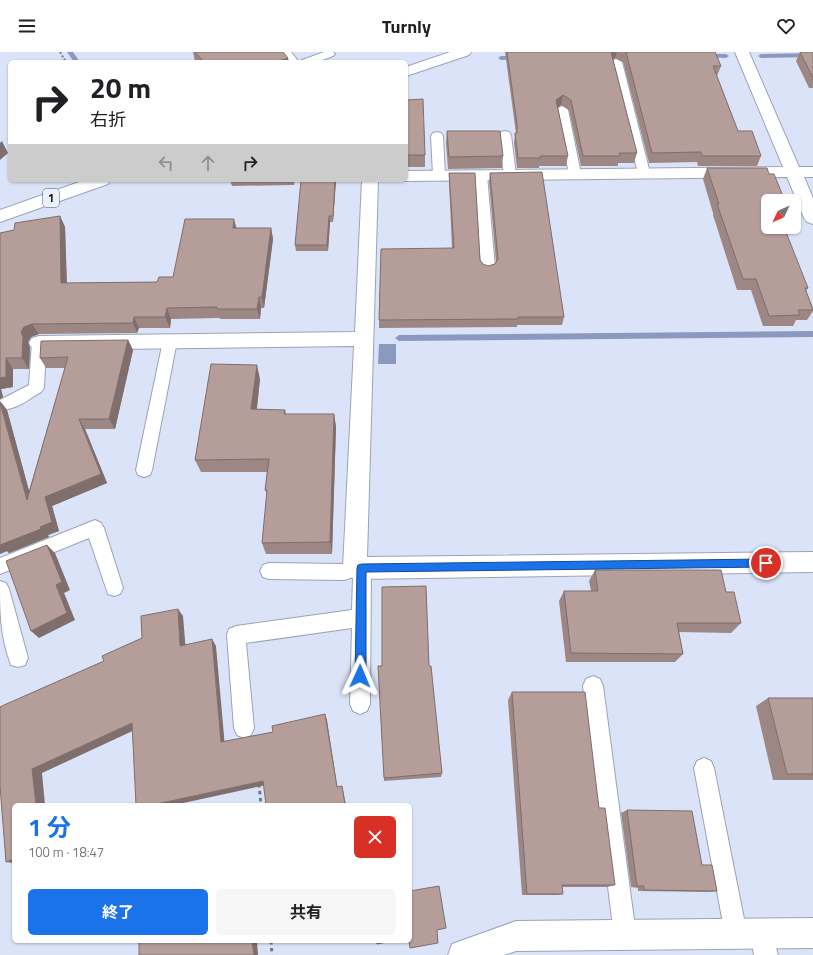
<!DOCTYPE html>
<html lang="ja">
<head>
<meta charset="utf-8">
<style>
	:root { --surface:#fff; --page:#f6f6f6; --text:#202124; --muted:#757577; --accent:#1a73e8 }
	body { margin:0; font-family:"Titillium Web","Noto Sans JP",sans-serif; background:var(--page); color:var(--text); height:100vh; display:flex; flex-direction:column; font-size:15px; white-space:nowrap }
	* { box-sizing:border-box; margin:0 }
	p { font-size:13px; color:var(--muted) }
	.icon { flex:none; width:22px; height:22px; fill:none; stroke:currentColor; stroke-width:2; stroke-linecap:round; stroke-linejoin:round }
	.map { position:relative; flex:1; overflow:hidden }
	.details { position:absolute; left:12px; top:751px; width:400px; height:140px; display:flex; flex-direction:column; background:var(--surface); border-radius:6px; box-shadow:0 1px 3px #0004 }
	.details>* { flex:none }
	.top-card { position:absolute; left:8px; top:8px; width:400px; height:122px; border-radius:6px; box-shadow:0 1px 3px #0004; background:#fff; color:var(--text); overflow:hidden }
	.needle { width:26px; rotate:226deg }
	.tools { position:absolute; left:761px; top:142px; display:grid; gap:8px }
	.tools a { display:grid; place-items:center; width:40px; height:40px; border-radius:6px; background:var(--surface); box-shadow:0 1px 3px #0004; font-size:20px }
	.pin { position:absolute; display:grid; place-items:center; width:34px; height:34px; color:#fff; margin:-17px; border:2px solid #fff; border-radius:50%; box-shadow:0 1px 4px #0007 }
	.me { position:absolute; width:44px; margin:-22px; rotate:1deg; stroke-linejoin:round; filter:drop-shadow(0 0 3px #0008) }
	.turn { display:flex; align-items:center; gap:14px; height:84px; padding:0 16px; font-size:18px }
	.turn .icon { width:52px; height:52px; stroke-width:2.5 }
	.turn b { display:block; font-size:28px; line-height:34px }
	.lanes { display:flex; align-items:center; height:38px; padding:0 16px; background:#0003; justify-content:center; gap:20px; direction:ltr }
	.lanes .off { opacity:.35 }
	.round { display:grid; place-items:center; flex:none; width:42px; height:42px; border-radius:6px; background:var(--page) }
	.overview { display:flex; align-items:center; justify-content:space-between; height:68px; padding:0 16px }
	h1 { font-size:24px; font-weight:700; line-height:30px; color:var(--accent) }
	.primary-button { display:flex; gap:8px; margin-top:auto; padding:8px 16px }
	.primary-button a { flex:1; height:46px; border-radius:6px; background:var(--accent); color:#fff; font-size:16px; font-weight:700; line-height:46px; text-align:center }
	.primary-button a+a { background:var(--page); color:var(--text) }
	header { display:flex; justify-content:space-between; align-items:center; height:52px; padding:0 16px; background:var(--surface); font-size:18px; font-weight:700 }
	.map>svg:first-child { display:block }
	.water { fill:#8c99bf }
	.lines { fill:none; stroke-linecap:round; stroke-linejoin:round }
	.stream { fill:#8c99bf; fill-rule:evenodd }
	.service-casing { stroke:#9ba3b6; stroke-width:2 }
	.minor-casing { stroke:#9ba3b6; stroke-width:2 }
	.trunk-casing { stroke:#9ba3b6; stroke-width:2 }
	.path-far1 { stroke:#727885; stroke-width:2; stroke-dasharray:2 2; stroke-linecap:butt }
	.path { stroke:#727885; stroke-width:3; stroke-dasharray:3.5 3.5; stroke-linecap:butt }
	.service { fill:#fff; fill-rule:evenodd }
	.minor { fill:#fff; fill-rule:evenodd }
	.trunk { fill:#fff; fill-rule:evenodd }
	.wall { fill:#9c8784 }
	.shaded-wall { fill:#7f6e6b }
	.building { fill:#b59d99; stroke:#7f6e6b }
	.route { fill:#1a73e8; stroke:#114b97 }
	.labels { text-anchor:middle; stroke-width:3.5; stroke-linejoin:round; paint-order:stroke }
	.shield { fill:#ebf0fd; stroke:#4d5058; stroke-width:1 }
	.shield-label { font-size:11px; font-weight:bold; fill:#090c12 }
</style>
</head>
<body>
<header><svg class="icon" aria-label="menu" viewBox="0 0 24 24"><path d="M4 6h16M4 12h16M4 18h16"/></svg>Turnly<svg class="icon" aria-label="heart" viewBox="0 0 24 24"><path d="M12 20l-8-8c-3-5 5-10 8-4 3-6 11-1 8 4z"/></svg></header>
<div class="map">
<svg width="813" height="903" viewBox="0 0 813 903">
	<rect width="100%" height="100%" fill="#dbe3f8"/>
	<path class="water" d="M 379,292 L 396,292 L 396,312 L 378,312 Z"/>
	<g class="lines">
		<path class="stream" d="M 67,0 L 73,0 L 80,10 L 74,10 Z
			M 813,1 L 813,5 L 761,6 L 758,4 L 761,2 Z
			M 703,2 L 726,2 L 729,4 L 726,6 L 701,5 L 700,4 Z
			M 519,4 L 521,5 L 521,7 L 501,8 L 498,6 L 501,4 Z
			M 813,279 L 813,285 L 399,289 L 395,286 L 399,283 Z"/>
		<defs>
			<path id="service" d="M 324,0 L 333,0 L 335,2 L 333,4 L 317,10 L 300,10 L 302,8 Z
				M 616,7 L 622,10 L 650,121 L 648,124 L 640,124 L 638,121 L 610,10 Z
				M 562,54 L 566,56 L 568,58 L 581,122 L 579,125 L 571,125 L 569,122 L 556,58 L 558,56 Z
				M 505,79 L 509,80 L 511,83 L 516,123 L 514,126 L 506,126 L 504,123 L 499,83 L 501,80 Z
				M 437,80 L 441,81 L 443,84 L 445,123 L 443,126 L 435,126 L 433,123 L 431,84 L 433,81 Z
				M 481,119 L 485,120 L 487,123 L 495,216 L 493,219 L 488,221 L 483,219 L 481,216 L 475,123 L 477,120 Z
				M 170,283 L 175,285 L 177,289 L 152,418 L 150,423 L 144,425 L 138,423 L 136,418 L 163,289 L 165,285 Z
				M 39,285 L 44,287 L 46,291 L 44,336 L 41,340 C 30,346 13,361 0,356 L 0,348 L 29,333 L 32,291 L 34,287 Z
				M 95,468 L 101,471 L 104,476 L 123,536 L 120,542 L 114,544 L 108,542 L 89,486 L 0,522 L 0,506 Z
				M 355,508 L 358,509 L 362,508 L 368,510 L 371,516 L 370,652 L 367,659 L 360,662 L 353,659 L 350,652 L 352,576 L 246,591 L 254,676 L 251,683 L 244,686 L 237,683 L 234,676 L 227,583 L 229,577 L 236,574 L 352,558 L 353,525 L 344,528 L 269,527 L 263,525 L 260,519 L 263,513 L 269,511 L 344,512 Z
				M 0,529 L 6,531 L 9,537 L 28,606 L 25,613 L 18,615 L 11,613 C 0,584 0,559 0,529 Z
				M 593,624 L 600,627 L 603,634 L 636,883 L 633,891 L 625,894 L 617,891 L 614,883 L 583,634 L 586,627 Z
				M 704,706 L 711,709 L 714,716 L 747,882 L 744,890 L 736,893 L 728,890 L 725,882 L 694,716 L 697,709 Z
				M 761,870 L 769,873 L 778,903 L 754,903 L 750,881 L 753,873 Z"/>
			<path id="minor" d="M 276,0 L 291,0 L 299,10 L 284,10 Z
				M 735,0 L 749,0 L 799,115 L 813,115 L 813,125 L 804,125 L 813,146 L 813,172 L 807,170 L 804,166 L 787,125 L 406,129 L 401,128 L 406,128 L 406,119 L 783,115 Z
				M 362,128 L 378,128 L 367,505 L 813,500 L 813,520 L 355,527 L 347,523 L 343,516 L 354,294 L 39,298 L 32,296 L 29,291 L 32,286 L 39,284 L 355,280 Z
				M 813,866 L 813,896 L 516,899 L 504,903 L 448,903 L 452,892 L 516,869 Z"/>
			<path id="trunk" d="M 450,0 L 471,0 L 469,3 L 406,24 L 406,15 Z
				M 85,128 L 110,128 L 108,132 L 0,170 L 0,158 Z"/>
		</defs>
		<use href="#service" class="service-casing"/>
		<use href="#minor" class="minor-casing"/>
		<use href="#trunk" class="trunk-casing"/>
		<path class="path-far1" d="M 60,0 L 66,10"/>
		<path class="path" d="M 259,732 L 261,753
			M 271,889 L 272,903"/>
		<use href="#service" class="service"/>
		<use href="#minor" class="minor"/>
		<use href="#trunk" class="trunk"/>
	</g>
	<path class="wall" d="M 193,0 L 283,0 L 289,10 L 195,10 Z
		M 505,0 L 715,0 L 721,14 L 717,24 L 738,79 L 761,104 L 757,114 L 698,114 L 697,110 L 649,111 L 623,10 L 615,6 L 613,7 L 637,101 L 634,111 L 618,111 L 618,114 L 581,114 L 569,58 L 561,53 L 558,56 L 568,104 L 566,114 L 539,114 L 539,116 L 517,116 L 514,91 L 515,81 L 516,81 Z
		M 800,0 L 813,0 L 813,36 L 809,36 L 796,9 Z
		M 406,48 L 425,103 L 425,115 L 406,115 Z
		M 447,79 L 503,104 L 502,116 L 448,117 L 446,91 Z
		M 707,116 L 769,122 L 768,149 L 808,236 L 806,239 L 813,256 L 813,259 L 807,268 L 796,268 L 793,274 L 763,274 L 751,238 L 737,238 L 713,163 L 713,161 L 703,127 Z
		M 449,121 L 480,208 L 483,212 L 488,214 L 495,212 L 496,210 L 489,130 L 490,121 L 564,265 L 562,273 L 517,273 L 517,275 L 379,276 L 379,268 L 452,196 L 449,130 Z
		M 230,128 L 295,128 L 294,133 L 232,134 Z
		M 336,128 L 333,170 L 330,170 L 328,199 L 296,199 L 295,193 Z
		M 60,164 L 65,175 L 67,231 L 157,230 L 173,225 L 237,176 L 271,176 L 273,187 L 264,256 L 261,256 L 260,267 L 220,267 L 220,266 L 171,267 L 170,276 L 139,276 L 137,281 L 39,282 L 31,285 L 28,290 L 30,296 L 29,317 L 13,317 L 13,335 L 1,337 L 3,345 L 0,347 L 14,178 Z
		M 128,288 L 133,298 L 115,377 L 85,377 L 107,431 L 52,454 L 59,479 L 48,483 L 49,485 L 9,501 L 7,499 L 0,502 L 0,349 L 7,358 L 29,439 L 65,316 L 46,316 L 40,306 Z
		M 260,327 L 257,357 L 285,358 L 286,362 L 334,362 L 336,375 L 332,502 L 266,502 L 262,491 L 267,442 L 265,438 L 267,420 L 201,420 L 195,408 Z
		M 595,518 L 726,540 L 741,571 L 731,581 L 679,580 L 683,602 L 675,610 L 566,610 L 559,549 L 564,539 L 591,539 L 589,529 Z
		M 429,614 L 442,721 L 441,725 L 384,729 L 384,726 Z
		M 512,640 L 599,756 L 615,833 L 607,835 L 562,835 L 563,842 L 557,843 L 522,843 L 508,648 Z
		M 768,646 L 813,646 L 813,728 L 773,728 L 756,654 Z
		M 627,758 L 702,813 L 717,839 L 709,840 L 638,839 L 638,836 L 631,835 L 621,761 Z"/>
	<path class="shaded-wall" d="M 611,0 L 617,0 L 615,6 L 609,10 Z
		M 288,6 L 289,10 L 275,10 Z
		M 563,43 L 561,53 L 555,58 L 556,48 Z
		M 2,89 L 8,101 L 0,108 L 0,91 Z
		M 335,128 L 336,128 L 333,170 L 333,164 Z
		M 60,164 L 65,175 L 67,242 L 61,231 Z
		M 329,164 L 330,170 L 328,199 L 327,193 Z
		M 234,167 L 237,178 L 233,176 Z
		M 271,176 L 273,187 L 264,256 L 262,245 Z
		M 259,245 L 261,256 L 260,267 L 257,257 Z
		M 167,256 L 171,267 L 170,276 L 165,265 Z
		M 134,265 L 139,276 L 137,281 L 133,271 Z
		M 32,272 L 39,282 L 31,285 L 28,290 L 30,296 L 29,317 L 22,306 L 21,280 L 24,275 Z
		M 128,288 L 133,298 L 115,377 L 109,367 Z
		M 6,306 L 13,317 L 13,335 L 1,337 L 3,345 L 0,347 L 0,326 Z
		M 257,313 L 260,327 L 255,371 L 251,357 Z
		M 0,349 L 7,358 L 34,457 L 27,448 Z
		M 334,362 L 336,375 L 332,502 L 330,490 Z
		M 79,367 L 85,377 L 107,431 L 52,454 L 59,479 L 48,483 L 49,485 L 9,501 L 7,499 L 0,502 L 0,491 L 40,475 L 45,445 Z
		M 47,493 L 55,501 L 70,538 L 64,541 L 75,568 L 39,586 L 31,579 L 56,533 Z
		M 178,557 L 183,564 L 186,600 L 180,594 Z
		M 212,587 L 216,594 L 225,695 L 221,690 Z
		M 325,662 L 327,668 L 338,739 L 337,735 Z
		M 132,671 L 139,676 L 42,721 L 45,753 L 36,753 L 32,717 Z
		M 263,729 L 266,733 L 174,753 L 152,753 Z
		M 342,734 L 343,738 L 346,753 L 345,753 Z
		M 14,807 L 14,811 L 6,810 Z
		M 252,889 L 257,889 L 258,903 L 254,903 Z"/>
	<path class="building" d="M 195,0 L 283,0 L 288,6 L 275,10 L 204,10 Z
		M 507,0 L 611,0 L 637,101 L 619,101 L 620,104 L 583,104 L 571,48 L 563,43 L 556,48 L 568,104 L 540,104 L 541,106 L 518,106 L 515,81 L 517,81 L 517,72 Z
		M 626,0 L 715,0 L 721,14 L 713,14 L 738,79 L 752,79 L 761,104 L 702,104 L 701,100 L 652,101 Z
		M 800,0 L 813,0 L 813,26 Z
		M 423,47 L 425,103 L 406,103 L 406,48 Z
		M 447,79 L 500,79 L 503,104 L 449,105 Z
		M 707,116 L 767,116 L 769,122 L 774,122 L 785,149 L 768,149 L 768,175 L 784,175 L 808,236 L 805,236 L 813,258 L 798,258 L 800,263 L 769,264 L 756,227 L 743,227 L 717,152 L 719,152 Z
		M 542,120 L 564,265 L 518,265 L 518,267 L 379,268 L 381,197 L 454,196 L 449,121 L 475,121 L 480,208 L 483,212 L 488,214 L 495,212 L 498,207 L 490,121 Z
		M 301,128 L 335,128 L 333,164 L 329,164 L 327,193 L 295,193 Z
		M 60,164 L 61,231 L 157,230 L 159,225 L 173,225 L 185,167 L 234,167 L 233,176 L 271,176 L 262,245 L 259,245 L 257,257 L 217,257 L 217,255 L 167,256 L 165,265 L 134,265 L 133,271 L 32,272 L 24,275 L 21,280 L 23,285 L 22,306 L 6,306 L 6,325 L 0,326 L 0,181 L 14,178 L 15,171 Z
		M 128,288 L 109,367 L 79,367 L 101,422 L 45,445 L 52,470 L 40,475 L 41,477 L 0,493 L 0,351 L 27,448 L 68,305 L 40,306 L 41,289 Z
		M 211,312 L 257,313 L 251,357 L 285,358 L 284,362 L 334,362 L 330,490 L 262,491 L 267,438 L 265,438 L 269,407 L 195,408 Z
		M 47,493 L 62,530 L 56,533 L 67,561 L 31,579 L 6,509 Z
		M 595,518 L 721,518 L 726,540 L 734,540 L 741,571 L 677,571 L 683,602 L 571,601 L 564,539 L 598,539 Z
		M 426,534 L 429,614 L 431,614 L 442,721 L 384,726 L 378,614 L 382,614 L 382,535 Z
		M 178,557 L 180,594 L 212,587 L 221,690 L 273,680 L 272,674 L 325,662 L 337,735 L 342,734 L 345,753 L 266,753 L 263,729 L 152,753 L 136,753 L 132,671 L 32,717 L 36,753 L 14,753 L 14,807 L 6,810 L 0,734 L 0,655 L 4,653 L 104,609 L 102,604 L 142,586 L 141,564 Z
		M 512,640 L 585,640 L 599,756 L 605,756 L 615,833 L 562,833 L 563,842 L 527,842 Z
		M 768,646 L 813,646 L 813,722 L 787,722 Z
		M 627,758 L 692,759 L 702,813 L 712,813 L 717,839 L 644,838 L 644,834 L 637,834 Z
		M 439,834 L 446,876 L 437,878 L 438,891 L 410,896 L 409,889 L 410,889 L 410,839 Z
		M 139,889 L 252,889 L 254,903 L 139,903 Z
		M 376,889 L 392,889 L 377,892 Z"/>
	<path class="route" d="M 766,507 L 769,508 L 770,511 L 769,514 L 766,515 L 366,520 L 366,624 L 364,627 L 360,629 L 357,627 L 355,624 L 357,516 L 358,513 L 362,512 Z"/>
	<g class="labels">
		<rect class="shield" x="43" y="137" width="16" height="18" rx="3"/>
		<g class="shield-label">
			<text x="51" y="150">1</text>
		</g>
	</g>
</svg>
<div class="tools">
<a><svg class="needle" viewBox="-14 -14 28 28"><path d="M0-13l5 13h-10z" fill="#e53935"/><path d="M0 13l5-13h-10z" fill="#757577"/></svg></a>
</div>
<div class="pin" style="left:766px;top:511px;background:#d93025"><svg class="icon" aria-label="arrive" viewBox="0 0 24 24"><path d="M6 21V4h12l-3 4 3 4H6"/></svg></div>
<svg class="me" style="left:360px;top:624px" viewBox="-20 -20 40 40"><path d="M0-17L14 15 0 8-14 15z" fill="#1a73e8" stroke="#fff" stroke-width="4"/></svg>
<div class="top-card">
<div class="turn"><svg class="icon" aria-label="right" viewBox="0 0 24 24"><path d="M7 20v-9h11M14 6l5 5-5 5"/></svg><div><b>20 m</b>右折</div></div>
<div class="lanes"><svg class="icon off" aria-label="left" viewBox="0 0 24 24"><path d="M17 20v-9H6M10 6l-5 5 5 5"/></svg><svg class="icon off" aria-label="ahead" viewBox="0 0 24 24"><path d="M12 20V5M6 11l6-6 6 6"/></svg><svg class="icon" aria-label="right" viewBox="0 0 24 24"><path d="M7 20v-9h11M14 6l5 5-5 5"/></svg></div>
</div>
<section class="details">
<div class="overview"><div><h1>1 分</h1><p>100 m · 18:47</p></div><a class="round" style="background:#d93025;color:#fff"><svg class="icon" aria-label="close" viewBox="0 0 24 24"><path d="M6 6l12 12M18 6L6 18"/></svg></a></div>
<div class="primary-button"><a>終了</a><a>共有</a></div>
</section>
</div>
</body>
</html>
